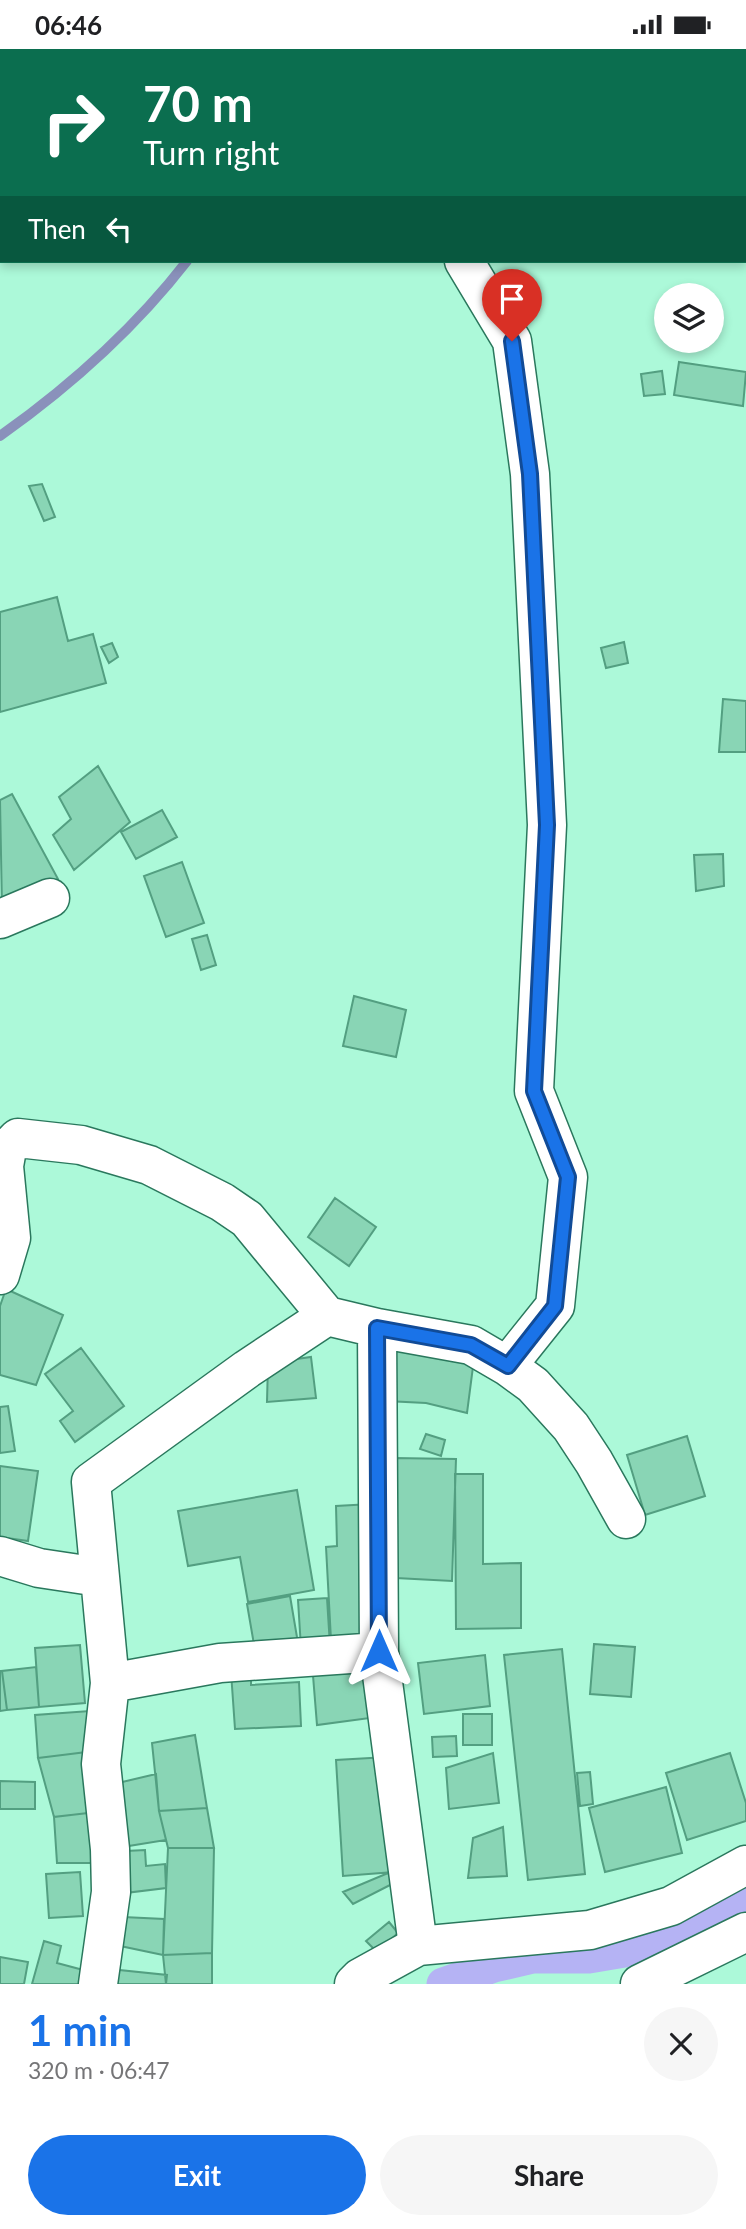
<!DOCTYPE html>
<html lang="en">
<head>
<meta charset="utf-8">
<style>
	:root { --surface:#fff; --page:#f6f6f6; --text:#202124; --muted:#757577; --accent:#1a73e8 }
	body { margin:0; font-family:Lato,sans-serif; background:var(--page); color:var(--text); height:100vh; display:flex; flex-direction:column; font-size:26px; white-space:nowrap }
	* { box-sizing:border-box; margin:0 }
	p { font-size:23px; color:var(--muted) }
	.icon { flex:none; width:38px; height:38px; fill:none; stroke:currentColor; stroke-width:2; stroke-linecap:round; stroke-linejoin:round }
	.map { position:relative; height:1935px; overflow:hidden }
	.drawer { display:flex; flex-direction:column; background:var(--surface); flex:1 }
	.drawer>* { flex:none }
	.hud { position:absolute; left:0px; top:0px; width:747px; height:214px; box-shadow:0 4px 10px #0003; background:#0b6e4f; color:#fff; overflow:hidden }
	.buttons { position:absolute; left:654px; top:234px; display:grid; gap:14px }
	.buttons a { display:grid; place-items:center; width:70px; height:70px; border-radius:50%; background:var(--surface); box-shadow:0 4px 10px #0003; font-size:35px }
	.pin { position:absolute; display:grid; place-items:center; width:60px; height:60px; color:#fff; margin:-72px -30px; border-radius:50% 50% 50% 0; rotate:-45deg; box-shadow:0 0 7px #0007 }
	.pin .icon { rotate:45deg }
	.me { position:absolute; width:77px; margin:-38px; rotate:0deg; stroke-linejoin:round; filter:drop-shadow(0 0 5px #0008) }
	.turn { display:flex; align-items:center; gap:24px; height:147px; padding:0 28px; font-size:32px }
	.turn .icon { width:91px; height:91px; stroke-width:2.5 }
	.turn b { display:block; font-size:49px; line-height:60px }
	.then { display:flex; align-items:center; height:66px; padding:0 28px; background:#0003; gap:14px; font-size:26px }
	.round { display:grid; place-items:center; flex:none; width:74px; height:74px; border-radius:37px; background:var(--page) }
	.headline { display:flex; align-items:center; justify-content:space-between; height:119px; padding:0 28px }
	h1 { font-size:42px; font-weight:700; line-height:52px; color:var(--accent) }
	.action { display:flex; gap:14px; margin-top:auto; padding:14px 28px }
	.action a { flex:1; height:80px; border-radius:42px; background:var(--accent); color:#fff; font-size:28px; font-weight:700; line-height:80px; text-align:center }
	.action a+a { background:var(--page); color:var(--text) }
	.status { display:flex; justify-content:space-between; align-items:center; height:49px; padding:0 35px; background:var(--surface); direction:ltr }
	.status svg { height:19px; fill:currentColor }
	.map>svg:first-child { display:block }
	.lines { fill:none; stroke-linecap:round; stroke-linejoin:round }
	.stream { stroke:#8a91bb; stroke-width:10 }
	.canal { stroke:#b5b3f4; stroke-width:33 }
	.building { fill:#89d5b5; stroke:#539f81; stroke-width:2 }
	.minor-casing { stroke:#2a785d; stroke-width:41 }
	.major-casing { stroke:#2a785d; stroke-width:41 }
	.minor { stroke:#fff; stroke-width:38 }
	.major { stroke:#fff; stroke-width:38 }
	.route-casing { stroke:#114b97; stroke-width:18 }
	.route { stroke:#1a73e8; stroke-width:12 }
</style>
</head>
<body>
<div class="status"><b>06:46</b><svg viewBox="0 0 49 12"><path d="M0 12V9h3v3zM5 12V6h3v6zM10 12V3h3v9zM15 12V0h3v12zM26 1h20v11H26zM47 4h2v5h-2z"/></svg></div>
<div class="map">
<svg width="746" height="1935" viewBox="0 0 746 1935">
	<rect width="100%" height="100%" fill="#acf9d9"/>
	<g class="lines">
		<path class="stream" d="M 348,2 L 350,0
			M 0,387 C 69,338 135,279 187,212"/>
		<path class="canal" d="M 443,1935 L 494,1917 L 533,1908 L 589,1908 L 654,1897 L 746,1847"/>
	</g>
	<path class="building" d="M 679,313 L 746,323 L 743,357 L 674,346 Z
		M 662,322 L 665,345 L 644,347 L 641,325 Z
		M 42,435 L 55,468 L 44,472 L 29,437 Z
		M 57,548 L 68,592 L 93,585 L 106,634 L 0,663 L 0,563 Z
		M 624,593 L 628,614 L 606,619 L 601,599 Z
		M 112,594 L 118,608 L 109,614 L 101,598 Z
		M 723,650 L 746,652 L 746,703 L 719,703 Z
		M 98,717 L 130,773 L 74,821 L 53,786 L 71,770 L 59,748 Z
		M 12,745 L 58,830 L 2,859 L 0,751 Z
		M 162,761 L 177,788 L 136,810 L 121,783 Z
		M 723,805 L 724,837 L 696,842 L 694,806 Z
		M 182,813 L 204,874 L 166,888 L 144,827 Z
		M 207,886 L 216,916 L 201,921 L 192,890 Z
		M 354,947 L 406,961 L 396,1008 L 343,997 Z
		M 335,1149 L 376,1178 L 349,1217 L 308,1188 Z
		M 6,1240 L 63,1266 L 36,1336 L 0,1326 L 0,1257 Z
		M 387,1280 L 474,1310 L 467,1364 L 426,1354 L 386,1352 Z
		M 81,1299 L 124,1357 L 75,1393 L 60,1372 L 73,1362 L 45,1325 Z
		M 311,1308 L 316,1349 L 267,1353 L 268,1314 Z
		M 8,1357 L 15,1402 L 0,1404 L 0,1358 Z
		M 426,1385 L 445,1391 L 441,1407 L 420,1400 Z
		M 687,1387 L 705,1447 L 645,1466 L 627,1406 Z
		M 394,1409 L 456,1410 L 452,1532 L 396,1529 Z
		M 0,1417 L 38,1422 L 28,1492 L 0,1488 Z
		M 455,1425 L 483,1425 L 483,1515 L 521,1514 L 521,1579 L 456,1580 Z
		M 297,1441 L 314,1541 L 248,1553 L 240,1508 L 188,1517 L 178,1462 Z
		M 371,1455 L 374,1589 L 331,1591 L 326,1498 L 337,1497 L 336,1457 Z
		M 290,1547 L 299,1600 L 256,1607 L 247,1555 Z
		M 327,1549 L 330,1597 L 301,1599 L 298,1551 Z
		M 594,1595 L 635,1598 L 631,1648 L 590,1645 Z
		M 80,1596 L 85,1654 L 39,1658 L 35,1599 Z
		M 562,1600 L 585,1825 L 528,1831 L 504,1606 Z
		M 376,1606 L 385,1667 L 317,1676 L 312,1614 Z
		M 485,1606 L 490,1657 L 424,1665 L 418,1614 Z
		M 36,1618 L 39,1658 L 7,1661 L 2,1622 Z
		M 0,1622 L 2,1622 L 7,1661 L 0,1662 Z
		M 251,1622 L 251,1636 L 299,1633 L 301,1677 L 235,1680 L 231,1623 Z
		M 90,1662 L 103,1701 L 38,1709 L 35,1666 Z
		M 463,1665 L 492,1665 L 492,1696 L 463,1696 Z
		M 195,1686 L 207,1759 L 159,1762 L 152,1694 Z
		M 456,1687 L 457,1707 L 433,1708 L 432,1688 Z
		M 103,1701 L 105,1762 L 54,1768 L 38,1709 Z
		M 493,1704 L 499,1754 L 449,1760 L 446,1719 Z
		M 730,1704 L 746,1754 L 746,1772 L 687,1791 L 666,1724 Z
		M 387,1708 L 394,1823 L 343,1827 L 336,1711 Z
		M 590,1723 L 593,1755 L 580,1757 L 577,1724 Z
		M 156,1725 L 159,1762 L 166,1791 L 110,1800 L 101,1738 Z
		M 0,1732 L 35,1733 L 35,1760 L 0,1760 Z
		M 666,1738 L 682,1804 L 605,1823 L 589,1759 Z
		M 207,1759 L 214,1799 L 168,1799 L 159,1762 Z
		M 105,1762 L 110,1814 L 57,1814 L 54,1768 Z
		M 503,1778 L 507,1827 L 468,1829 L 473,1789 Z
		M 168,1799 L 214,1799 L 212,1904 L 163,1906 Z
		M 145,1801 L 146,1817 L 165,1815 L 166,1839 L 125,1844 L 126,1802 Z
		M 80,1823 L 83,1867 L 49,1869 L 46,1825 Z
		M 388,1824 L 394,1834 L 353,1855 L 343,1843 Z
		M 123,1868 L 164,1870 L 163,1906 L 106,1894 Z
		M 389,1873 L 398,1884 L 377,1903 L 366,1892 Z
		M 44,1892 L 61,1897 L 57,1914 L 87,1922 L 83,1935 L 32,1935 Z
		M 212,1904 L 212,1935 L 166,1935 L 163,1906 Z
		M 0,1908 L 28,1913 L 24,1935 L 0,1935 Z
		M 100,1919 L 167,1926 L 166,1935 L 98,1935 Z"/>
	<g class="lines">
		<defs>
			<path id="minor" d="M 398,2 L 400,0
				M 464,212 L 512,292 L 530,425 L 547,776 L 534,1042 L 568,1128 L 555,1257 L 507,1317
				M 0,870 L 50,849
				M 0,1115 L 4,1117 L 11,1189 L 0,1226
				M 4,1117 L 7,1100 L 18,1089 L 81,1096 L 149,1116 L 222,1153 L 247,1170 L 327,1267 L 377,1279 L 471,1296 L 507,1317 L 533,1336 L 571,1378 L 594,1413 L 626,1470
				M 327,1267 L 247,1320 L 91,1433 L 110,1634 L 220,1614 L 379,1603 L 418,1897
				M 377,1279 L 379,1603
				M 0,1507 L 39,1519 L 99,1528
				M 98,1935 L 111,1843 L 110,1800 L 101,1715 L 110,1634"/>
			<path id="major" d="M 354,1935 L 360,1929 L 418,1897 L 590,1881 L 671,1857 L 746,1816
				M 640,1935 L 746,1883"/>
		</defs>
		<use href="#minor" class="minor-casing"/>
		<use href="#major" class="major-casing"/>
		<use href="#minor" class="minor"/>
		<use href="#major" class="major"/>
	</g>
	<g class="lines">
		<defs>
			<path id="route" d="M 379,1602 L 377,1279 L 471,1296 L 508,1317 L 555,1257 L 568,1128 L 534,1042 L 547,776 L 530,425 L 512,292"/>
		</defs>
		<use href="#route" class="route-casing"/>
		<use href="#route" class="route"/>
	</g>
</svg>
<div class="buttons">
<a><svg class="icon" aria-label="layers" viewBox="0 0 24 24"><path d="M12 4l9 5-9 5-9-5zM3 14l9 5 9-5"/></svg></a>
</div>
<div class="pin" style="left:512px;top:292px;background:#d93025"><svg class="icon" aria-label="arrive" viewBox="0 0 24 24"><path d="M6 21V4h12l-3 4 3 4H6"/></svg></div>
<svg class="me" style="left:379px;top:1602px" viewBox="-20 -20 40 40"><path d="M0-17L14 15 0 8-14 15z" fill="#1a73e8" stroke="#fff" stroke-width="4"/></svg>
<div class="hud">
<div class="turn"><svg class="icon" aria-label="right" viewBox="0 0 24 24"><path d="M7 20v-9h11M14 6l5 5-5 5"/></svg><div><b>70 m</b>Turn right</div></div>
<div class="then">Then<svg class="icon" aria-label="left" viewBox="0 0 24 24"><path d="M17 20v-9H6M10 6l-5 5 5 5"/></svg></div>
</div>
</div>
<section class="drawer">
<div class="headline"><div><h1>1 min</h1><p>320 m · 06:47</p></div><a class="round"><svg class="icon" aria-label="close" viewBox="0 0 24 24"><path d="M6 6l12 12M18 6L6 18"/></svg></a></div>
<div class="action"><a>Exit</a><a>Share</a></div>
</section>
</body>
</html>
